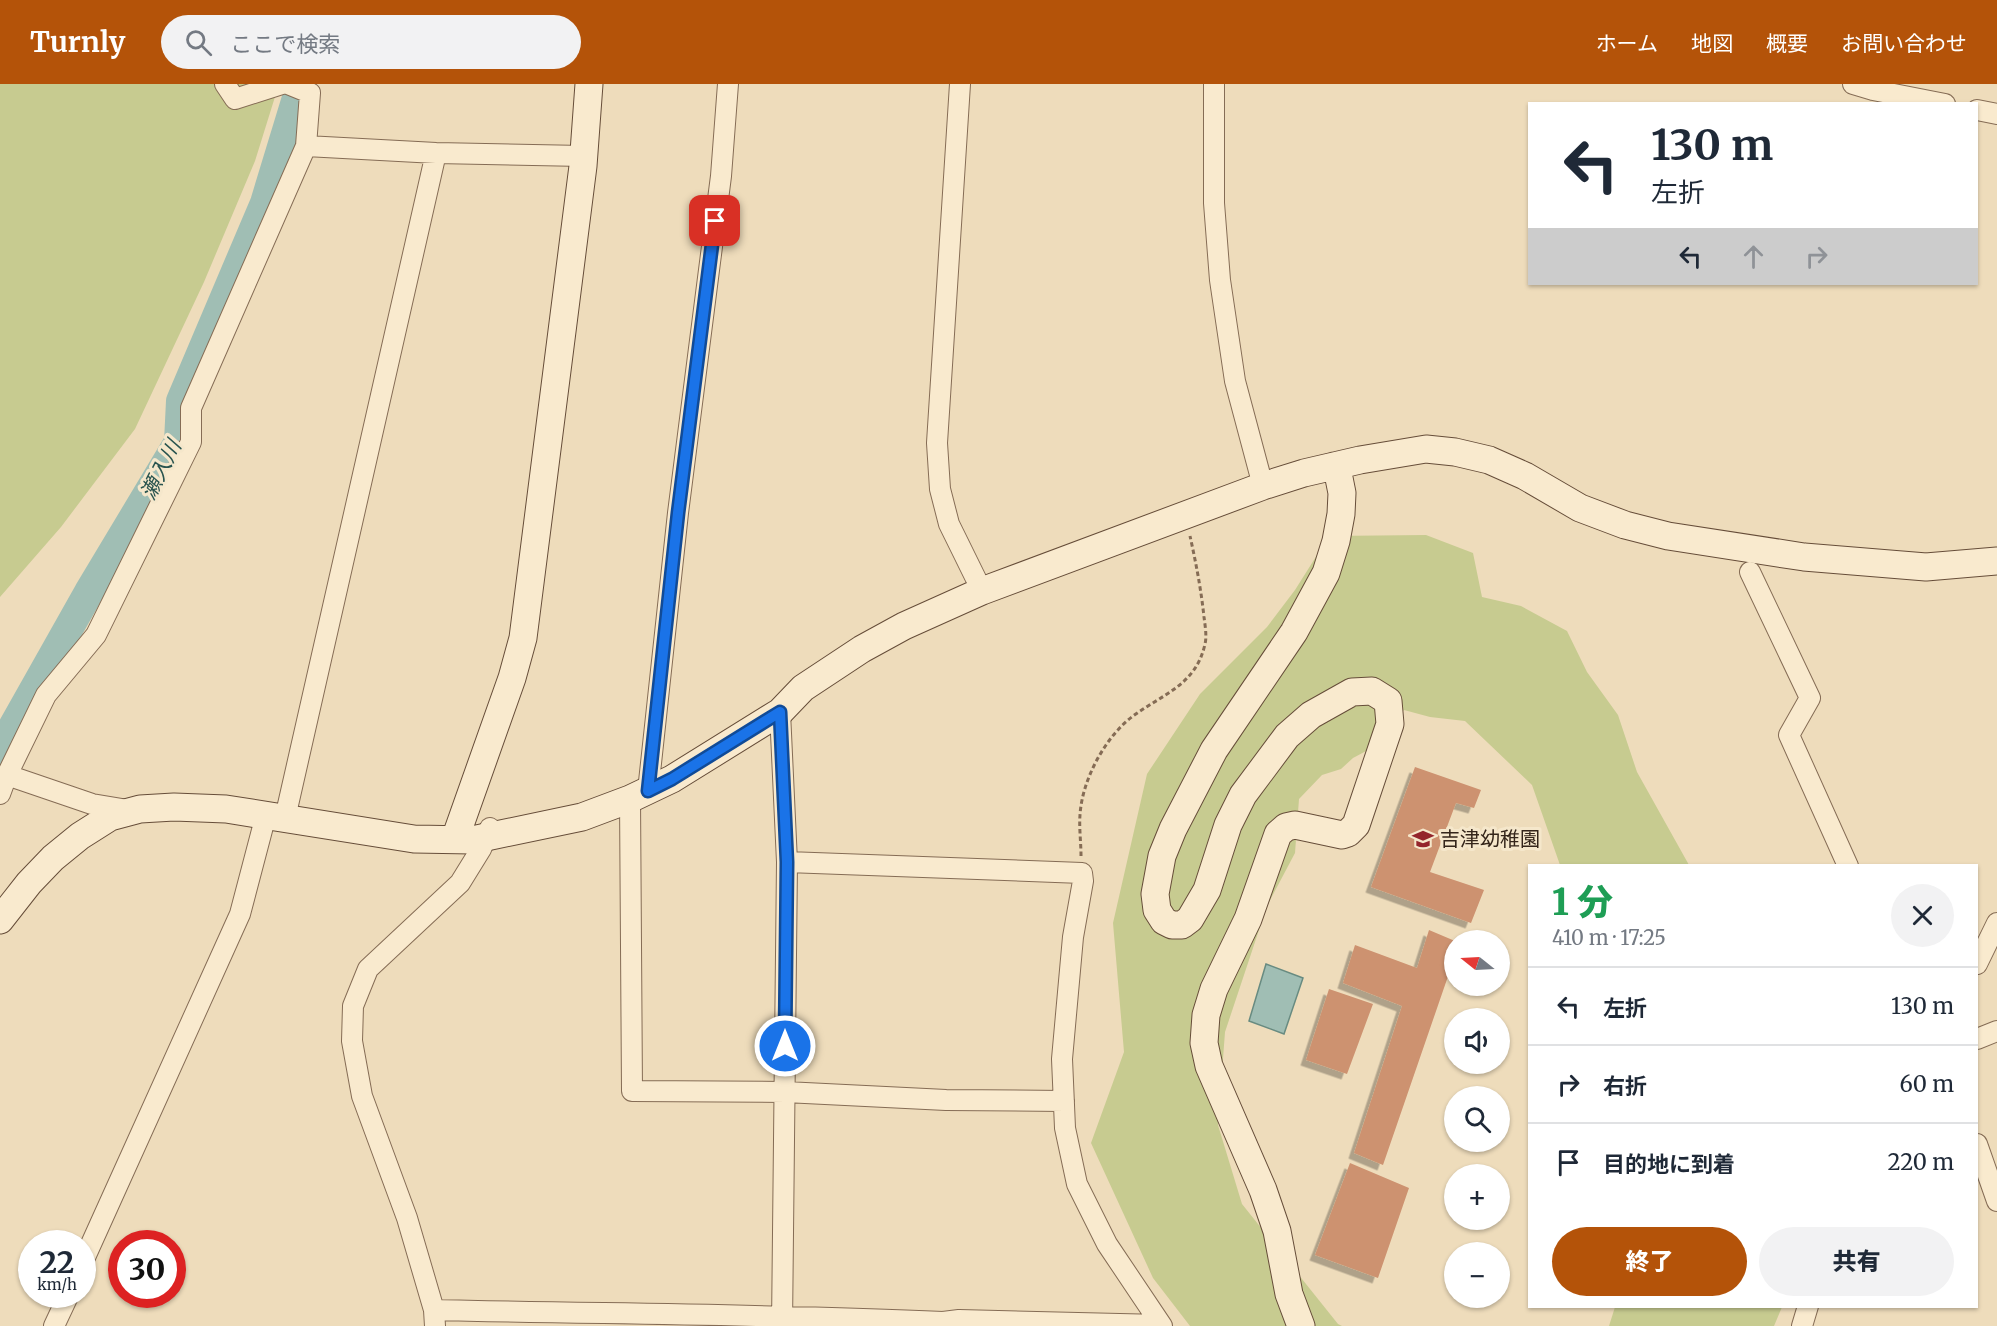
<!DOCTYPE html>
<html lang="ja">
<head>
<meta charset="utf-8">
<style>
	:root { --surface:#fff; --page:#f2f2f3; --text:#1f2937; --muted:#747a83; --line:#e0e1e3; --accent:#b45309 }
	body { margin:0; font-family:Merriweather,"Noto Sans JP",serif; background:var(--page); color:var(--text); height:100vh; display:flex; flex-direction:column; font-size:22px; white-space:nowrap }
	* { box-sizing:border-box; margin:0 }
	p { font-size:20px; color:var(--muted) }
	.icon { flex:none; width:33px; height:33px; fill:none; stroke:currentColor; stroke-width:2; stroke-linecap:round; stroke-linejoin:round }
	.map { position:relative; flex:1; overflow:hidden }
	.panel { position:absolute; left:1528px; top:780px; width:450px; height:444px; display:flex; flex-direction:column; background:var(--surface); border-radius:0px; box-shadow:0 2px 4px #0004 }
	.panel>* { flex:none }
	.top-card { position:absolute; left:1528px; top:18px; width:450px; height:183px; border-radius:0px; box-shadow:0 2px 4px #0004; background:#fff; color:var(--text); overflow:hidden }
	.needle { width:39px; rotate:288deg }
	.buttons { position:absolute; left:1444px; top:846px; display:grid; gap:12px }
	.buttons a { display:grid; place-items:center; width:66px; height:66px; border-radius:50%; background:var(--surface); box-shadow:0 2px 4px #0004; font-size:30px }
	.speed { position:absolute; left:18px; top:1146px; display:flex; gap:12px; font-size:30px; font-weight:700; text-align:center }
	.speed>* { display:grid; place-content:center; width:78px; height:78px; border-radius:50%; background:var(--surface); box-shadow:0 2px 4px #0004; line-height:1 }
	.speed small { font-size:15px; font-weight:400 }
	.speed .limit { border:9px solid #d22; background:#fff; color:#111 }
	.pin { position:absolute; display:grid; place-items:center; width:51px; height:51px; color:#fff; margin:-26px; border-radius:12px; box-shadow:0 3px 9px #0006 }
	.me { position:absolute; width:66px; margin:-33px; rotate:0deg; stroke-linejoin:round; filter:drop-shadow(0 0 4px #0008) }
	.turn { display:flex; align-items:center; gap:21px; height:126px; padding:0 24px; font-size:27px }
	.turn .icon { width:78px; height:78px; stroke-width:2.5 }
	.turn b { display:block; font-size:42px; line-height:51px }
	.lanes { display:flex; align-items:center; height:57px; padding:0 24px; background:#0003; justify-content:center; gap:30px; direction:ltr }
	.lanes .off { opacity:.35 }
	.round { display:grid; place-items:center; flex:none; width:63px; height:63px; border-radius:32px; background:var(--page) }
	.head { display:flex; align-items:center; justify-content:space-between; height:102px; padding:0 24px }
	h1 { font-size:36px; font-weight:800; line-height:45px; color:#1e9e55 }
	.primary-button { display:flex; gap:12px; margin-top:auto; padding:12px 24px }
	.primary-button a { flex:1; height:69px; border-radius:36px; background:var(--accent); color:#fff; font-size:24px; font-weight:800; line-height:69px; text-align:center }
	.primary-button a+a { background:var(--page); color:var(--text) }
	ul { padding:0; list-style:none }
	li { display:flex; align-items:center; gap:18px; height:78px; padding:0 24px; border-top:2px solid var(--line) }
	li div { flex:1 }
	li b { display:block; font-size:22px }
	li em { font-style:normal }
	header { display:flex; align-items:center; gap:36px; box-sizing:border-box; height:84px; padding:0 30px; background:var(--accent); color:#fff }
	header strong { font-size:28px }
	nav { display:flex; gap:33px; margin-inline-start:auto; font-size:21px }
	.search { width:420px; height:54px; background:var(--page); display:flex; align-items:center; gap:15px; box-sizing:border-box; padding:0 21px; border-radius:33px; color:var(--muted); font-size:22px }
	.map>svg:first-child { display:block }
	.green { fill:#c7cb90 }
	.water { fill:#a0beb4; stroke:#688b81; stroke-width:1.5 }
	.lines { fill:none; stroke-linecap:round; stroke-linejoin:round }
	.river { stroke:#a0beb4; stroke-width:30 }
	.building { fill:#cd9270; filter:url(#shadow) }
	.street-casing { stroke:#856c55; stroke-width:22 }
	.secondary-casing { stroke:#664d39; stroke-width:29 }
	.path { stroke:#856c55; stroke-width:3; stroke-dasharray:4.5 3; stroke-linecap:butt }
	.street { stroke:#f9eace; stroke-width:20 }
	.secondary { stroke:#f9eace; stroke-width:27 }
	.route-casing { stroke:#114b97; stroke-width:15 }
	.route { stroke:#1a73e8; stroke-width:10 }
	.labels { text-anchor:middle; stroke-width:6; stroke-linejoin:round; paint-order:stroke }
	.poi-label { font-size:20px; fill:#34251a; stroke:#f5e7cb; text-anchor:start }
	.water-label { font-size:21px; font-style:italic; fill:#29544f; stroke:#f5e7cb }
</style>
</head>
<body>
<header>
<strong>Turnly</strong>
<div class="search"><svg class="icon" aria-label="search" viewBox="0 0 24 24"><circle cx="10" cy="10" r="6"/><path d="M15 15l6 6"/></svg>ここで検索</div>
<nav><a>ホーム</a><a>地図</a><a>概要</a><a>お問い合わせ</a></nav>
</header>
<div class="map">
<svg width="1997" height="1242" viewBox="0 0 1997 1242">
	<defs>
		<filter id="shadow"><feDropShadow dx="-5.5" dy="5.5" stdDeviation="0" flood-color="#0004"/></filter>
	</defs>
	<rect width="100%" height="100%" fill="#eedcbb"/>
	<path class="green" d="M 0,0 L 279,0 L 255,77 L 204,198 L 135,345 L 61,443 L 0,513 Z
		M 1426,451 L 1473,469 L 1482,513 L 1521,522 L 1567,547 L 1587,588 L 1618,631 L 1637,688 L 1689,781 L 1560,781 L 1532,701 L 1465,637 L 1430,633 L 1404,626 L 1368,666 L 1353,674 L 1341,685 L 1322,691 L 1299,715 L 1295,769 L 1267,822 L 1225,948 L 1218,1041 L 1242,1120 L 1338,1240 L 1342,1242 L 1190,1242 L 1153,1194 L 1091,1059 L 1124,968 L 1113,839 L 1147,690 L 1200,610 L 1267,543 L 1295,506 L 1329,452 Z
		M 1615,1223 L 1615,1222 L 1782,1223 L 1774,1242 L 1609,1242 Z"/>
	<path class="water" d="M 1266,880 L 1303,894 L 1284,950 L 1249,937 Z"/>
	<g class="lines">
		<path class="river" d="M 0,666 L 89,508 L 179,358 L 181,317 L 265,119 L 296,17"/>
	</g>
	<path class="building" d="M 1415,683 L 1481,706 L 1474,724 L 1456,719 L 1430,788 L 1484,806 L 1471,839 L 1371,803 Z
		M 1429,846 L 1455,857 L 1455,872 L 1383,1081 L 1354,1069 L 1402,922 L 1343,899 L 1355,861 L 1417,884 Z
		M 1329,905 L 1373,920 L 1347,990 L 1306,976 Z
		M 1350,1079 L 1409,1104 L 1378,1194 L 1315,1171 Z"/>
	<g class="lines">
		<defs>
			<path id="street" d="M 225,0 L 235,15 L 282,0
				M 960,0 L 937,359 L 940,405 L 949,440 L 982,507
				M 1214,0 L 1214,119 L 1220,196 L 1235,297 L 1263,402
				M 1853,0 L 1873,6 L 1945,20
				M 1977,26 L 1997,30
				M 306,62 L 436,69 L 583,72
				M 1750,488 L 1810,614 L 1789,651 L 1848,782
				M 780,628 L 787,778 L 782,1242
				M 0,693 L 7,691 L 92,720 L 128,726
				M 648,707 L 678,429 L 721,92 L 728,0
				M 0,710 L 7,691 L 46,611 L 96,551 L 191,358 L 191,324 L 306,62 L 310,9 L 288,0
				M 630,715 L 632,1007 L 785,1008 L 946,1016 L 1064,1017
				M 285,734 L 436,69
				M 787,778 L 1082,789 L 1083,797 L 1073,853 L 1062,975 L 1065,1044 L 1077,1100 L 1107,1160 L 1162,1242
				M 1977,880 L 1997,839
				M 1977,955 L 1997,947
				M 1977,1060 L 1997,1117
				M 82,1180 L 240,830 L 266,731
				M 434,1226 C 604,1230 773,1230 943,1238 L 959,1236 L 1161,1241
				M 54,1242 L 69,1210
				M 435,1242 L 434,1226 L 407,1134 L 362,1012 L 352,957 L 353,922 L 368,885 L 460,799 L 481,765 L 490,744
				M 1802,1242 L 1808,1222"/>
			<path id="secondary" d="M 455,755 L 512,594 L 523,554 L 583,82 L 589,0
				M 0,836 L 29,799 L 53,774 L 80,752 L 110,733 L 140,725 L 174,723 L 226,725 L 414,755 L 472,756 L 582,733 L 630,715 L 672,695 L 780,628 L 803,604 L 862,565 L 904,542 L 982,507 L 1263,402 L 1304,389 L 1360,376 L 1426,365 L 1455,368 L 1489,376 L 1525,392 L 1580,424 L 1625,441 L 1668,452 L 1804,473 L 1926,483 L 1997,477
				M 1301,1242 L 1289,1210 L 1277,1147 L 1263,1106 L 1209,982 L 1204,959 L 1206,931 L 1214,905 L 1248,835 L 1278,750 L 1286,743 L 1295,741 L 1342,751 L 1348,749 L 1356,741 L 1390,640 L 1388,617 L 1372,607 L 1352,608 L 1311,631 L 1287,652 L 1243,711 L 1228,741 L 1207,806 L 1190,835 L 1182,841 L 1172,841 L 1164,837 L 1157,826 L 1155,810 L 1162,772 L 1173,745 L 1214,666 L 1294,548 L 1326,489 L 1336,457 L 1341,430 L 1342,409 L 1339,394 L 1334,382"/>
		</defs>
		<use href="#street" class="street-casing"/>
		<use href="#secondary" class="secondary-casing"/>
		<path class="path" d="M 1081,772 C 1081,758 1079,744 1080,731 C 1082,696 1105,653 1133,632 C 1163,610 1196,601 1205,560 C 1207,552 1205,541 1204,533 C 1201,505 1196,479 1190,452"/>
		<use href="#street" class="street"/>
		<use href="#secondary" class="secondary"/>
	</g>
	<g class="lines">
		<defs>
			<path id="route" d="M 715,137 L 678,429 L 648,707 L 672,695 L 780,628 L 787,778 L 785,962"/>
		</defs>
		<use href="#route" class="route-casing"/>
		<use href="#route" class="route"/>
	</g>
	<defs>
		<symbol id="school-bare" viewBox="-9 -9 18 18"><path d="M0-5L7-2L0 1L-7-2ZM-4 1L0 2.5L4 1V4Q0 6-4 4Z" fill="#94252c" stroke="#f5e7cb" stroke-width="2.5" paint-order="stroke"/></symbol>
	</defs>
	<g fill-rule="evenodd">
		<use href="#school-bare" x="1408" y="740" width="30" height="30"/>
	</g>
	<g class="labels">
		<g class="poi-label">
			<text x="1440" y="762">吉津幼稚園</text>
		</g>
		<g class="water-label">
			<text transform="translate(161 386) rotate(-63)" y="7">瀬入川</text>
		</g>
	</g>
</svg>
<div class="buttons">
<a><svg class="needle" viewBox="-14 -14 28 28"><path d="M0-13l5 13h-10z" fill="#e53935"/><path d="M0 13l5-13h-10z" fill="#747a83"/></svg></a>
<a><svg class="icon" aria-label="sound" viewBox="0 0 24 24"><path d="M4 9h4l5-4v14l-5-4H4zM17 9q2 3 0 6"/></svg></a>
<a><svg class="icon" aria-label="search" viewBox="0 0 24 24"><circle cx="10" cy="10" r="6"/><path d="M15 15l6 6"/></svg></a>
<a>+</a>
<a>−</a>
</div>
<div class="speed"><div>22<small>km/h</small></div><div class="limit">30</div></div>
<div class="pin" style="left:715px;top:137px;background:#d93025"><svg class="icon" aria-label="arrive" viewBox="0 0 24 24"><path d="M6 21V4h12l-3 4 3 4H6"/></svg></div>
<svg class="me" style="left:785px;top:962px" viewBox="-20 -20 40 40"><circle r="17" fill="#1a73e8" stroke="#fff" stroke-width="3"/><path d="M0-11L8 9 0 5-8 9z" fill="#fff"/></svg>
<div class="top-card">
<div class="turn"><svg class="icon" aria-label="left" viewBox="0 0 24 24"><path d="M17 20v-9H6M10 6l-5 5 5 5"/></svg><div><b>130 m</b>左折</div></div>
<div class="lanes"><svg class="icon" aria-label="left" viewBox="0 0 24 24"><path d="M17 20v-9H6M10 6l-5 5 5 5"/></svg><svg class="icon off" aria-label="ahead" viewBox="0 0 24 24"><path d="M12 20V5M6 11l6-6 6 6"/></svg><svg class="icon off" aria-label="right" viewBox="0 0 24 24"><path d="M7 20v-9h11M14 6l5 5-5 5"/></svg></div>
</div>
<section class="panel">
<div class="head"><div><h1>1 分</h1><p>410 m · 17:25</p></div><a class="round"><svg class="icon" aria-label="close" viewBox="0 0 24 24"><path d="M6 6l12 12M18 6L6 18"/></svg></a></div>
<ul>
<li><svg class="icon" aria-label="left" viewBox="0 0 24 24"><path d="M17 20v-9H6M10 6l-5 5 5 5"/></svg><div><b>左折</b></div><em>130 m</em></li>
<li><svg class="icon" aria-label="right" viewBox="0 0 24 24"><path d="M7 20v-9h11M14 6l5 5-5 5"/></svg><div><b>右折</b></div><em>60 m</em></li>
<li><svg class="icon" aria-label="arrive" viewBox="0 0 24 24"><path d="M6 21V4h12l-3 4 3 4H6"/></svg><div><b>目的地に到着</b></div><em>220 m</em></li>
</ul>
<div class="primary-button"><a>終了</a><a>共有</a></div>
</section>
</div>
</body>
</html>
